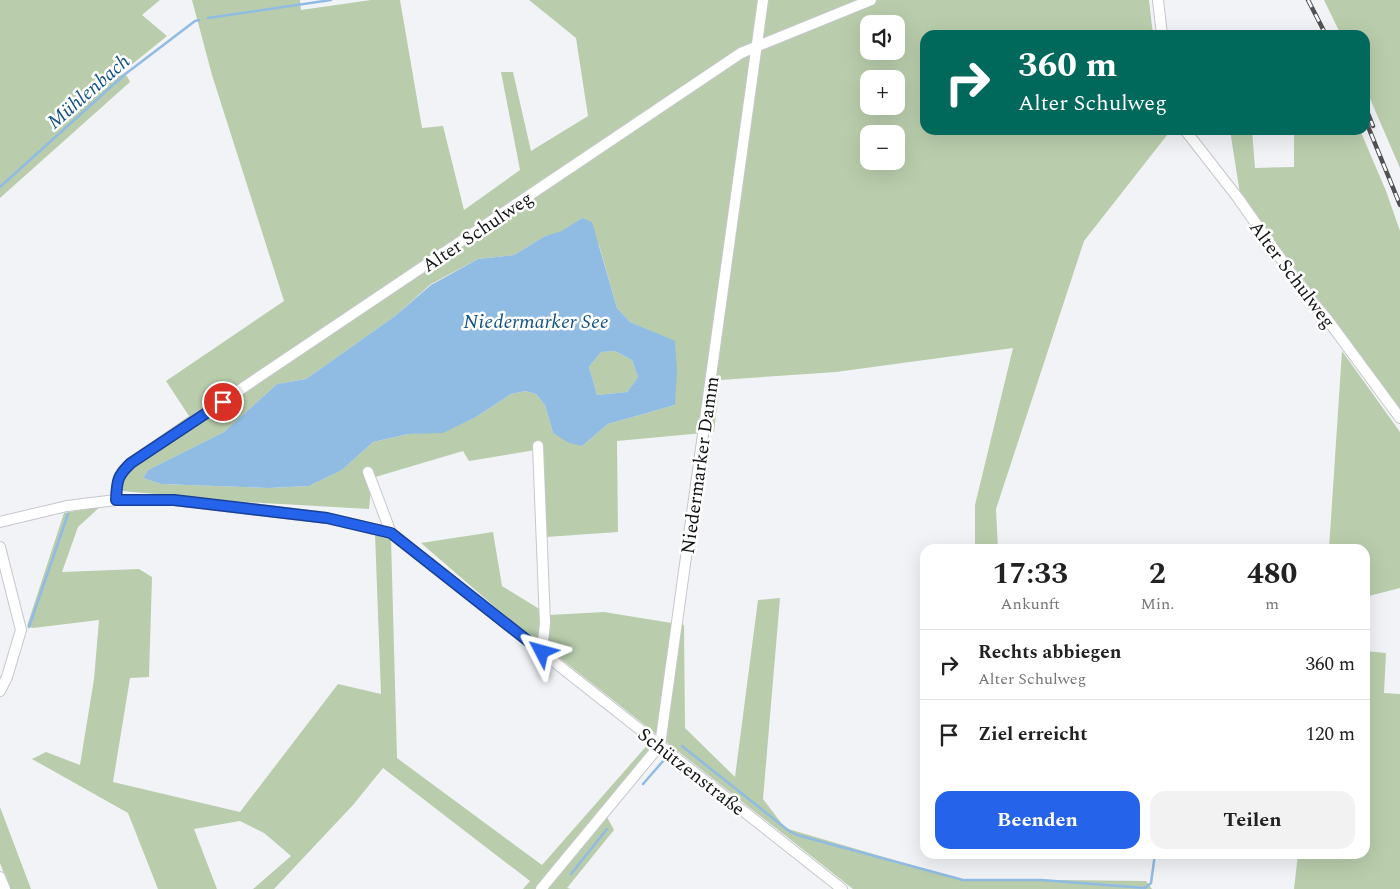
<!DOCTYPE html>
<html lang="de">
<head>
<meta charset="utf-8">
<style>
	:root { --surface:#fff; --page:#f2f2f2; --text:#222; --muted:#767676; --line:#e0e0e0; --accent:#2563eb }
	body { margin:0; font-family:Spectral,serif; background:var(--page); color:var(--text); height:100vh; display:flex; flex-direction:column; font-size:19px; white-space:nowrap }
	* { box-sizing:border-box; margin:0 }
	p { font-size:16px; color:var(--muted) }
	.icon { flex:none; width:28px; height:28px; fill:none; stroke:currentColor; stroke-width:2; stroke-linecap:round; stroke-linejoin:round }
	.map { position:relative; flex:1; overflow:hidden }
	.sheet { position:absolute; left:920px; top:544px; width:450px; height:315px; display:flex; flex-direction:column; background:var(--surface); border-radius:15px; box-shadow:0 5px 20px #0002 }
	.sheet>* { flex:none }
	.hud { position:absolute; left:920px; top:30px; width:450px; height:105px; border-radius:15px; box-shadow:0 5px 20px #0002; background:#00695c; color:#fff; overflow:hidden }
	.controls { position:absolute; left:860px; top:15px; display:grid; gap:10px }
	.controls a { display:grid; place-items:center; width:45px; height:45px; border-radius:10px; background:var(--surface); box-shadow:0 5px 20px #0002; font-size:25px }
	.pin { position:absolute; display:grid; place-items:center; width:42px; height:42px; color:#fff; margin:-21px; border:2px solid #fff; border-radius:50%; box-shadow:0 1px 5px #0007 }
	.me { position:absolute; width:55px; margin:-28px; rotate:309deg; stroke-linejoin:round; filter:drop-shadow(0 0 4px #0008) }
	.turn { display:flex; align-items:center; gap:18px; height:105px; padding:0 15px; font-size:22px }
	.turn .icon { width:65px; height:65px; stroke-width:2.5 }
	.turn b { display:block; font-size:35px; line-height:42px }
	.eta { display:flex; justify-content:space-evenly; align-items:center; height:85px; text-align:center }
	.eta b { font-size:30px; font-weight:700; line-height:35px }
	.primary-button { display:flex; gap:10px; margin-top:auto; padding:10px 15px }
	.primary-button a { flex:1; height:58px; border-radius:15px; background:var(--accent); color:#fff; font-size:20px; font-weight:700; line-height:58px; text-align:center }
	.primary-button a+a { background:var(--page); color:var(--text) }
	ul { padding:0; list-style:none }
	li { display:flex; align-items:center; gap:15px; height:70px; padding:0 15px; border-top:1px solid var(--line) }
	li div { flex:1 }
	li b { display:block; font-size:19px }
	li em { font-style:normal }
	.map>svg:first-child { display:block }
	.green { fill:#b9cdac; fill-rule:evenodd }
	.water { fill:#90bbe2; fill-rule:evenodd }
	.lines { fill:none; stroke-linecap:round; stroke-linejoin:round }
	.stream { stroke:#90bbe2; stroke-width:2.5 }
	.street-casing { stroke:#c5c7cb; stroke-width:12 }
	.street { stroke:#fff; stroke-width:10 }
	.rail-casing { stroke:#505153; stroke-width:4.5 }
	.rail { stroke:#fff; stroke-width:2.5; stroke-dasharray:8; stroke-linecap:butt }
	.route-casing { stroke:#184099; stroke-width:12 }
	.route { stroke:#2563eb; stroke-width:9 }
	.labels { text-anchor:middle; stroke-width:5; stroke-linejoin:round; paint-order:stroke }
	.street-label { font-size:19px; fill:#121314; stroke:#fff }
	.water-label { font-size:20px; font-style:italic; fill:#105283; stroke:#fff }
</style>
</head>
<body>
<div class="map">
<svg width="1400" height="889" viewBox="0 0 1400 889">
	<rect width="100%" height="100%" fill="#f2f3f7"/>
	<path class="green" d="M 0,0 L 160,0 L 142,15 L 167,36 L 120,74 L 127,76 L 130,82 L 0,198 Z
		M 192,0 L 300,0 L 301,10 L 371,0 L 400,0 L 422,128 L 443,126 L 464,210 L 520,170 L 501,72 L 513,72 L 531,151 L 588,116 L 576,38 L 529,0 L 1149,0 L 1153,35 L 925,35 L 925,130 L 1171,130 L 1084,241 L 996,509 L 998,549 L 975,549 L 975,505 L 1013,348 L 836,372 L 720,380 L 714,432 L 617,441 L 618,532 L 546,537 L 542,449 L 469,461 L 463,451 L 372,478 L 369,509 L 244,502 L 122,491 L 124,461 L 189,416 L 166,381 L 284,301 L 212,75 ZM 869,24 L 896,24 L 896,51 L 869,51 ZM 869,79 L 896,79 L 896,106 L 869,106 ZM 869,134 L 896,134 L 896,161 L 869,161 ZM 582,218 L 599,245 L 617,308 L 630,322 L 648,330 L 675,405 L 608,424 L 582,446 L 553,433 L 545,405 L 536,394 L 526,391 L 511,394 L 476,417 L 443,432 L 408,434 L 373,442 L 342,470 L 309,486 L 269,488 L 161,484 L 143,478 L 148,470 L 224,432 L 277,384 L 306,379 L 395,316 L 431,284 L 478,259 L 514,255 L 545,236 L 562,232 Z
		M 1324,0 L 1400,0 L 1400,168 L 1365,87 L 1365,35 L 1341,35 Z
		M 1230,130 L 1252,130 L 1255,168 L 1294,167 L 1294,130 L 1360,130 L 1386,191 L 1400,231 L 1400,410 L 1240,194 Z
		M 615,351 L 632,360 L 638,377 L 627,392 L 597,395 L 589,367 L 601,352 Z
		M 1342,351 L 1400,432 L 1400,588 L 1365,597 L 1365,549 L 1329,549 Z
		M 101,506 L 78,527 L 62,572 L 139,569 L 152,577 L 149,677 L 130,678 L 113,782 L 240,812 L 338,684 L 381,694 L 375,534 L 391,538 L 397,758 L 542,865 L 650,742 L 657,755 L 607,817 L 614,830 L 567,888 L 571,889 L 523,889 L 530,881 L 383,768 L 353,805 L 274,889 L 253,889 L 291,856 L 264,833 L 240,821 L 194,829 L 217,889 L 158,889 L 128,813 L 32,759 L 46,752 L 80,765 L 94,679 L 99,620 L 33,628 L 27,626 L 64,513 Z
		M 493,532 L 502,586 L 541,610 L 539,645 L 421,543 Z
		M 780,598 L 763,799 L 785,828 L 958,879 L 1146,881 L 1152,889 L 853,889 L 547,648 L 549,615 L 604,612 L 684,625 L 685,728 L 735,777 L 758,600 Z
		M 1365,651 L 1386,653 L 1384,693 L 1400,694 L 1400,889 L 1294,889 L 1298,854 L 1365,854 Z
		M 0,807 L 31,889 L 10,889 L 0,863 Z"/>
	<path class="water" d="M 582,218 L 592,222 L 617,308 L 630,322 L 675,341 L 677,370 L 675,405 L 608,424 L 582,446 L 569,443 L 553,433 L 545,405 L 536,394 L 526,391 L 511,394 L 476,417 L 443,433 L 408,434 L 373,442 L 342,470 L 309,486 L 269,488 L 161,484 L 143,478 L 148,470 L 224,432 L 277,384 L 306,379 L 395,316 L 431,285 L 478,259 L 514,255 L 545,236 L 562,231 ZM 615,351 L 632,360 L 638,377 L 627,392 L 597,395 L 589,367 L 601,352 Z"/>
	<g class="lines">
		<path class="stream" d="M 208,18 L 331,0
			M 0,187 L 124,75 L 195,21 L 199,20
			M 29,627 L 68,514
			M 682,746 L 789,831 L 797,835 L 963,880 L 1041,880 L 1145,888 L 1151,883 L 1155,854
			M 643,784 L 664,760
			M 571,874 L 607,829"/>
		<defs>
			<path id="street" d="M 1158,0 L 1162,35
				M 1185,130 L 1238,198 L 1305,293 L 1327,319 L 1400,418
				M 538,446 L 545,623 L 542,652
				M 368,472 L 391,533
				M 116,500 C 117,481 117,476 131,463 L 741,53 L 871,0
				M 0,522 L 67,506 L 116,500 L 174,500 L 327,518 L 391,533 L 842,889
				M 0,547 L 21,630 L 7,677 L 0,691
				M 0,877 L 5,889
				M 541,889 L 660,745 L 763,0"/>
		</defs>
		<use href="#street" class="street-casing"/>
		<use href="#street" class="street"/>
		<defs>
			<path id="rail" d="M 1308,0 L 1326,35
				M 1365,106 L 1373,126
				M 1365,119 L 1400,205"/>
		</defs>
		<use href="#rail" class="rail-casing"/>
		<use href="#rail" class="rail"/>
	</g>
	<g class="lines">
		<defs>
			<path id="route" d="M 223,402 L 131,463 C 117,476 117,481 116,500 L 174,500 L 327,518 L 391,533 L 542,652"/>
		</defs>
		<use href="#route" class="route-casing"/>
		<use href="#route" class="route"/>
	</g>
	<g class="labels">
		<g class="street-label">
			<text transform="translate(477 231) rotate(-34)" y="7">Alter Schulweg</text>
			<text transform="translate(1293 274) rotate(53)" y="7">Alter Schulweg</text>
			<text transform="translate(699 465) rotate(-82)" y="7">Niedermarker Damm</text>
			<text transform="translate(692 771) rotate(38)" y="7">Schützenstraße</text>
		</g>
		<g class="water-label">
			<text transform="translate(88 91) rotate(-41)" y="7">Mühlenbach</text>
			<text x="536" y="328">Niedermarker See</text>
		</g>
	</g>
</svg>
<div class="controls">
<a><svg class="icon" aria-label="sound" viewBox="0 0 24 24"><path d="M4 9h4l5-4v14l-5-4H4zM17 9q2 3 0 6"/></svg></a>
<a>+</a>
<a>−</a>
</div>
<div class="pin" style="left:223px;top:402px;background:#d93025"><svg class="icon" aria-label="arrive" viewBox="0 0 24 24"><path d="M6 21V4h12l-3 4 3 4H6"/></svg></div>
<svg class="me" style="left:542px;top:652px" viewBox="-20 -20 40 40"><path d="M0-17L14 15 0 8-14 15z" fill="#2563eb" stroke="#fff" stroke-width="4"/></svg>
<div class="hud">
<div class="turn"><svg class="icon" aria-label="right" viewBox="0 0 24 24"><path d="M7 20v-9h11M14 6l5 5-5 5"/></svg><div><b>360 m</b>Alter Schulweg</div></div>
</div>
<section class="sheet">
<div class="eta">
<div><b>17:33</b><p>Ankunft</p></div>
<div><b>2</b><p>Min.</p></div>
<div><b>480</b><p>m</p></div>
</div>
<ul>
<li><svg class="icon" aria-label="right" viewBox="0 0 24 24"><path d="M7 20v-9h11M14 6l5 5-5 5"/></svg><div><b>Rechts abbiegen</b><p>Alter Schulweg</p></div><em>360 m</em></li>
<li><svg class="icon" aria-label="arrive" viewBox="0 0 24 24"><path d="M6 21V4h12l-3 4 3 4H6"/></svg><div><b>Ziel erreicht</b></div><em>120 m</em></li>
</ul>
<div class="primary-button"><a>Beenden</a><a>Teilen</a></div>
</section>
</div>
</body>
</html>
